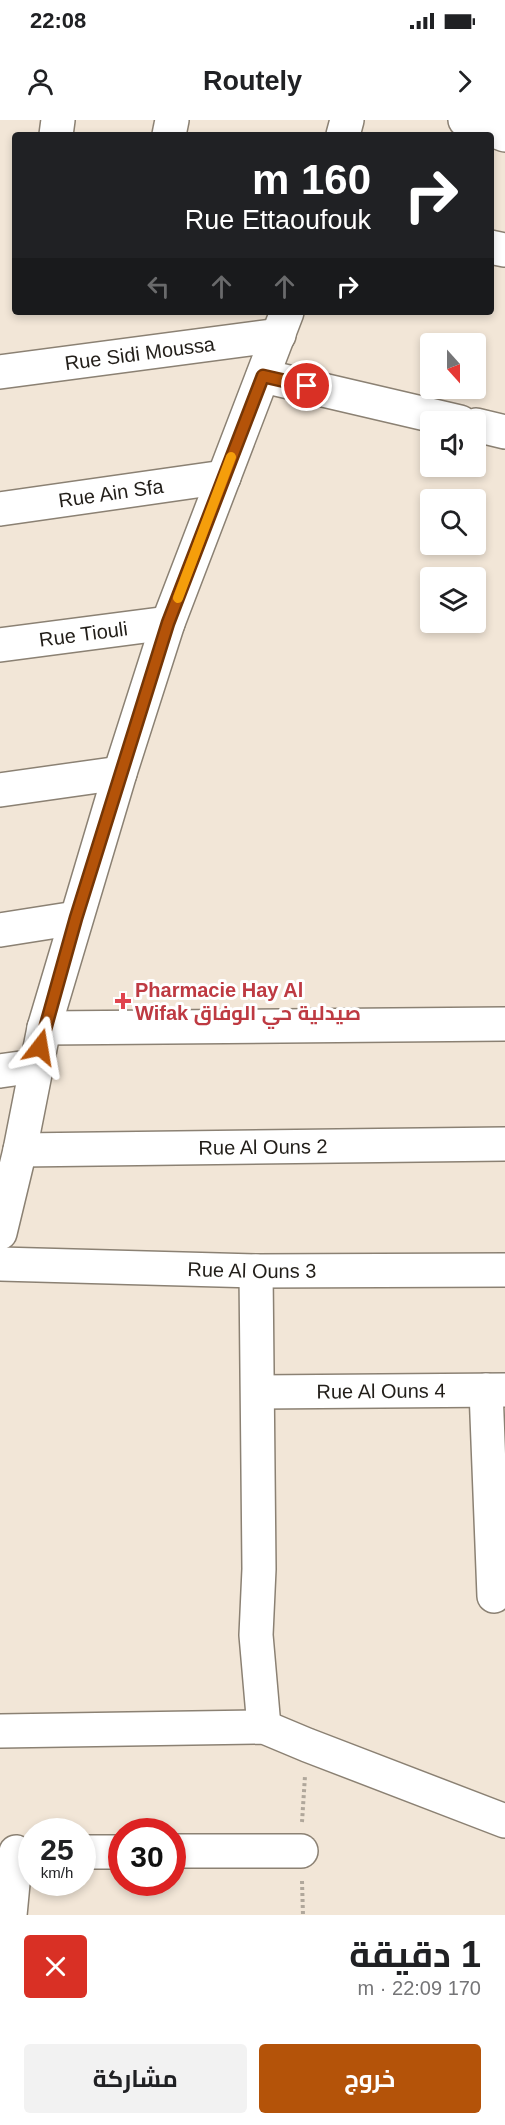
<!DOCTYPE html>
<html lang="ar">
<head>
<meta charset="utf-8">
<style>
	:root { --surface:#fff; --page:#f2f2f2; --text:#202124; --muted:#757577; --accent:#b45309 }
	body { margin:0; font-family:Helvetica,Cairo,sans-serif; background:var(--page); color:var(--text); direction:rtl; height:100vh; display:flex; flex-direction:column; font-size:22px; white-space:nowrap }
	* { box-sizing:border-box; margin:0 }
	p { font-size:20px; color:var(--muted) }
	.icon { flex:none; width:33px; height:33px; fill:none; stroke:currentColor; stroke-width:2; stroke-linecap:round; stroke-linejoin:round }
	.map { position:relative; height:1795px; overflow:hidden; direction:ltr }
	.sheet { display:flex; flex-direction:column; background:var(--surface); flex:1 }
	.sheet>* { flex:none }
	.hud { position:absolute; left:12px; top:12px; width:482px; height:183px; border-radius:6px; box-shadow:0 3px 9px #0003; direction:rtl; background:#202124; color:#fff; overflow:hidden }
	.needle { width:39px; rotate:159deg }
	.buttons { position:absolute; left:420px; top:213px; display:grid; gap:12px }
	.buttons a { display:grid; place-items:center; width:66px; height:66px; border-radius:6px; background:var(--surface); box-shadow:0 3px 9px #0003; font-size:30px }
	.speed { position:absolute; left:18px; top:1698px; display:flex; gap:12px; font-size:30px; font-weight:700; text-align:center }
	.speed>* { display:grid; place-content:center; width:78px; height:78px; border-radius:50%; background:var(--surface); box-shadow:0 3px 9px #0003; line-height:1 }
	.speed small { font-size:15px; font-weight:400 }
	.speed .limit { border:9px solid #d22; background:#fff; color:#111 }
	.pin { position:absolute; display:grid; place-items:center; width:51px; height:51px; color:#fff; margin:-26px; border:3px solid #fff; border-radius:50%; box-shadow:0 2px 6px #0007 }
	.me { position:absolute; width:66px; margin:-33px; rotate:14deg; stroke-linejoin:round; filter:drop-shadow(0 0 4px #0008) }
	.turn { display:flex; align-items:center; gap:21px; height:126px; padding:0 24px; font-size:27px }
	.turn .icon { width:78px; height:78px; stroke-width:2.5 }
	.turn b { display:block; font-size:42px; line-height:51px }
	.lanes { display:flex; align-items:center; height:57px; padding:0 24px; background:#0003; justify-content:center; gap:30px; direction:ltr }
	.lanes .off { opacity:.35 }
	.round { display:grid; place-items:center; flex:none; width:63px; height:63px; border-radius:6px; background:var(--page) }
	.overview { display:flex; align-items:center; justify-content:space-between; height:102px; padding:0 24px }
	h1 { font-size:36px; font-weight:700; line-height:45px }
	.cta { display:flex; gap:12px; margin-top:auto; padding:12px 24px }
	.cta a { flex:1; height:69px; border-radius:6px; background:var(--accent); color:#fff; font-size:24px; font-weight:700; line-height:69px; text-align:center }
	.cta a+a { background:var(--page); color:var(--text) }
	.status { display:flex; justify-content:space-between; align-items:center; height:42px; padding:0 30px; background:var(--surface); direction:ltr }
	.status svg { height:16px; fill:currentColor }
	header { display:flex; justify-content:space-between; align-items:center; height:78px; padding:0 24px; background:var(--surface); font-size:27px; font-weight:700 }
	.map>svg:first-child { display:block }
	.lines { fill:none; stroke-linecap:round; stroke-linejoin:round }
	.minor-casing { stroke:#8b8173; stroke-width:36 }
	.path { stroke:#b0a79b; stroke-width:4; stroke-dasharray:3 3; stroke-linecap:butt }
	.minor { stroke:#fff; stroke-width:33 }
	.route-casing { stroke:#753606; stroke-width:15 }
	.route { stroke:#b45309; stroke-width:10 }
	.slow { stroke:#f59e0b; stroke-width:10 }
	.health-dot { fill:#e0444e; stroke:#fff; stroke-width:2 }
	.labels { text-anchor:middle; stroke-width:6; stroke-linejoin:round; paint-order:stroke }
	.street-label { font-size:20px; fill:#221e19; stroke:#fff }
	.health-label { font-size:20px; font-weight:bold; fill:#be3a42; stroke:#fff; text-anchor:start }
</style>
</head>
<body>
<div class="status"><b>22:08</b><svg viewBox="0 0 49 12"><path d="M0 12V9h3v3zM5 12V6h3v6zM10 12V3h3v9zM15 12V0h3v12zM26 1h20v11H26zM47 4h2v5h-2z"/></svg></div>
<header><svg class="icon" aria-label="forward" viewBox="0 0 24 24"><path d="M9 5l7 7-7 7"/></svg>Routely<svg class="icon" aria-label="person" viewBox="0 0 24 24"><circle cx="12" cy="8" r="4"/><path d="M4 21q1-7 8-7t8 7"/></svg></header>
<div class="map">
<svg width="505" height="1795" viewBox="0 0 505 1795">
	<rect width="100%" height="100%" fill="#f2e6d7"/>
	<g class="lines">
		<defs>
			<g id="minor">
				<path d="M 465,0 L 505,15"/>
				<path d="M 56,15 L 58,0"/>
				<path d="M 169,15 L 172,0"/>
				<path d="M 343,15 L 347,0"/>
				<path d="M 490,127 L 505,130"/>
				<path id="s1" d="M 0,252 L 279,215"/>
				<path d="M 263,256 L 460,302"/>
				<path d="M 476,305 L 505,312"/>
				<path id="s2" d="M 0,389 L 224,357"/>
				<path id="s3" d="M 0,525 L 168,503"/>
				<path d="M 0,670 L 120,653"/>
				<path d="M 0,810 L 76,798"/>
				<path d="M 44,908 L 505,904"/>
				<path d="M 0,951 L 35,946"/>
				<path id="s4" d="M 20,1030 L 505,1024"/>
				<path d="M 0,1113 L 20,1030 L 44,908 L 120,653 L 168,503 L 287,192"/>
				<path id="s5" d="M 0,1144 L 256,1151 L 505,1150"/>
				<path d="M 256,1151 L 259,1449 L 256,1515 L 264,1607"/>
				<path d="M 486,1270 L 494,1476"/>
				<path id="s6" d="M 258,1272 L 505,1270"/>
				<path d="M 0,1611 L 264,1607 L 307,1625 L 505,1701"/>
				<path d="M 172,1731 L 301,1731"/>
				<path d="M 82,1732 L 122,1732"/>
				<path d="M 10,1795 L 16,1732"/>
			</g>
		</defs>
		<use href="#minor" class="minor-casing"/>
		<path class="path" d="M 302,1702 L 305,1656
			M 302,1761 L 303,1795"/>
		<use href="#minor" class="minor"/>
	</g>
	<g class="lines">
		<defs>
			<path id="route" d="M 40,927 L 76,798 L 168,503 L 263,256 L 307,266"/>
		</defs>
		<use href="#route" class="route-casing"/>
		<use href="#route" class="route"/>
		<path class="slow" d="M 178,478 L 231,337"/>
	</g>
	<path class="health-dot" d="M120 872h6v6h6v6h-6v6h-6v-6h-6v-6h6z"/>
	<g class="labels">
		<g class="street-label">
			<text dy="7" stroke="none"><textPath href="#s1" startOffset="141">Rue Sidi Moussa</textPath></text>
			<text dy="7" stroke="none"><textPath href="#s2" startOffset="112">Rue Ain Sfa</textPath></text>
			<text dy="7" stroke="none"><textPath href="#s3" startOffset="84">Rue Tiouli</textPath></text>
			<text dy="7" stroke="none"><textPath href="#s4" startOffset="243">Rue Al Ouns 2</textPath></text>
			<text dy="7" stroke="none"><textPath href="#s5" startOffset="252">Rue Al Ouns 3</textPath></text>
			<text dy="7" stroke="none"><textPath href="#s6" startOffset="123">Rue Al Ouns 4</textPath></text>
		</g>
		<g class="health-label">
			<text x="135" y="877">Pharmacie Hay Al<tspan x="135" dy="23">Wifak صيدلية حي الوفاق</tspan></text>
		</g>
	</g>
</svg>
<div class="buttons">
<a><svg class="needle" viewBox="-14 -14 28 28"><path d="M0-13l5 13h-10z" fill="#e53935"/><path d="M0 13l5-13h-10z" fill="#757577"/></svg></a>
<a><svg class="icon" aria-label="sound" viewBox="0 0 24 24"><path d="M4 9h4l5-4v14l-5-4H4zM17 9q2 3 0 6"/></svg></a>
<a><svg class="icon" aria-label="search" viewBox="0 0 24 24"><circle cx="10" cy="10" r="6"/><path d="M15 15l6 6"/></svg></a>
<a><svg class="icon" aria-label="layers" viewBox="0 0 24 24"><path d="M12 4l9 5-9 5-9-5zM3 14l9 5 9-5"/></svg></a>
</div>
<div class="speed"><div>25<small>km/h</small></div><div class="limit">30</div></div>
<div class="pin" style="left:307px;top:266px;background:#d93025"><svg class="icon" aria-label="arrive" viewBox="0 0 24 24"><path d="M6 21V4h12l-3 4 3 4H6"/></svg></div>
<svg class="me" style="left:40px;top:927px" viewBox="-20 -20 40 40"><path d="M0-17L14 15 0 8-14 15z" fill="#b45309" stroke="#fff" stroke-width="4"/></svg>
<div class="hud">
<div class="turn"><svg class="icon" aria-label="right" viewBox="0 0 24 24"><path d="M7 20v-9h11M14 6l5 5-5 5"/></svg><div><b>160 m</b>Rue Ettaoufouk</div></div>
<div class="lanes"><svg class="icon off" aria-label="left" viewBox="0 0 24 24"><path d="M17 20v-9H6M10 6l-5 5 5 5"/></svg><svg class="icon off" aria-label="ahead" viewBox="0 0 24 24"><path d="M12 20V5M6 11l6-6 6 6"/></svg><svg class="icon off" aria-label="ahead" viewBox="0 0 24 24"><path d="M12 20V5M6 11l6-6 6 6"/></svg><svg class="icon" aria-label="right" viewBox="0 0 24 24"><path d="M7 20v-9h11M14 6l5 5-5 5"/></svg></div>
</div>
</div>
<section class="sheet">
<div class="overview"><div><h1>1 دقيقة</h1><p>170 m · 22:09</p></div><a class="round" style="background:#d93025;color:#fff"><svg class="icon" aria-label="close" viewBox="0 0 24 24"><path d="M6 6l12 12M18 6L6 18"/></svg></a></div>
<div class="cta"><a>خروج</a><a>مشاركة</a></div>
</section>
</body>
</html>
